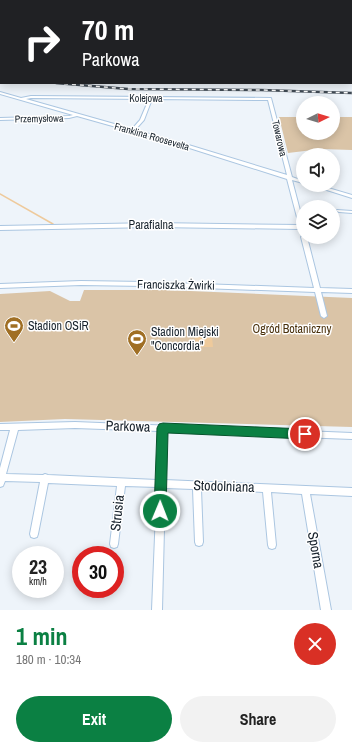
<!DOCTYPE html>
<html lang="en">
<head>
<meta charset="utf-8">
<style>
	:root { --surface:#fff; --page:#f2f2f2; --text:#222; --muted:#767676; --accent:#0b8043 }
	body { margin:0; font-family:"Archivo Narrow",sans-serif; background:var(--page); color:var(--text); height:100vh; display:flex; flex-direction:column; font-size:15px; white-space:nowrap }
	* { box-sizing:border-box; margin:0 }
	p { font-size:13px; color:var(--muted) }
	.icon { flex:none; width:22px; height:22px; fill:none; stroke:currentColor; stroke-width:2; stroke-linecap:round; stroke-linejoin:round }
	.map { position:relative; height:610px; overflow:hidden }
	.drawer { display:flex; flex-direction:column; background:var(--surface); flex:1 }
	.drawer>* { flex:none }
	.top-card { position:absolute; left:0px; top:0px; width:352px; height:84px; box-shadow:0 2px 10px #0003; background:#202124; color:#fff; overflow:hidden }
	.needle { width:26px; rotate:85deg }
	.tools { position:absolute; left:296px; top:96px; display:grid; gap:8px }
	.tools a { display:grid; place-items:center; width:44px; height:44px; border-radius:50%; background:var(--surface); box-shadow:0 2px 10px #0003; font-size:20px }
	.speed { position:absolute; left:12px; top:546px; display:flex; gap:8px; font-size:20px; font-weight:700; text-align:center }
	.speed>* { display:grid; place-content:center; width:52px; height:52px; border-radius:50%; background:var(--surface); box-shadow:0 2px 10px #0003; line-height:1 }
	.speed small { font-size:10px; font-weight:400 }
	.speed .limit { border:6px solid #d22; background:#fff; color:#111 }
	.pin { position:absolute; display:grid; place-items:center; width:34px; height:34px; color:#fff; margin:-17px; border:2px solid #fff; border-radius:50%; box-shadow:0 1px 4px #0007 }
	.me { position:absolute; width:44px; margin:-22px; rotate:1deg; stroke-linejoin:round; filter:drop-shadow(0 0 3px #0008) }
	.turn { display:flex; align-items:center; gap:14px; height:84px; padding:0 16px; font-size:18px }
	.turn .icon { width:52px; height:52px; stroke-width:2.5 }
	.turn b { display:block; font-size:28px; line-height:34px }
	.round { display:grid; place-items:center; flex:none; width:42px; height:42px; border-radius:21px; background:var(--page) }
	.summary { display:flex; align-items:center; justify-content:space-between; height:68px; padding:0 16px }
	h1 { font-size:24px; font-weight:700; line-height:30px; color:var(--accent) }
	.button { display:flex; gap:8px; margin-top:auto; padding:8px 16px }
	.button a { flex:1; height:46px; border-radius:24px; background:var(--accent); color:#fff; font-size:16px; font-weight:700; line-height:46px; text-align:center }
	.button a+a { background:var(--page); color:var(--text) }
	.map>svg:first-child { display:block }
	.green { fill:#dac4a7 }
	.water { fill:#eeca9c }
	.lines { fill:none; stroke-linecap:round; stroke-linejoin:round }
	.stream { stroke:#eeca9c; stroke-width:1.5 }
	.minor-casing { stroke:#abc6e1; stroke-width:2 }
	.minor { fill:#fff; fill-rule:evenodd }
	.rail-casing { stroke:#404a54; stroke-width:2.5 }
	.rail { stroke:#fff; stroke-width:1.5; stroke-dasharray:4; stroke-linecap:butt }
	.route { fill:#0b8043; stroke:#07532c }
	.labels { text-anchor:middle; stroke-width:3; stroke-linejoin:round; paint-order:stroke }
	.far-street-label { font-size:10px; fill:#16212b; stroke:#fff }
	.street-label { font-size:12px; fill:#16212b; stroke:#fff }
	.poi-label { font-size:12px; fill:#16212b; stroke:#fff; text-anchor:start }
	.park-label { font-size:12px; fill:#49300b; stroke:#fff }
	.near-street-label { font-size:14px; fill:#16212b; stroke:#fff }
</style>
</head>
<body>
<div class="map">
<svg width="352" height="610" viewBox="0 0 352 610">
	<rect width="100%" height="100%" fill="#eef4fa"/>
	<path class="green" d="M 279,117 L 303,117 L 303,133 L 333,133 L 333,117 L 352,117 L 352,150 L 321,149 L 288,153 Z
		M 84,290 L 166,290 L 352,298 L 352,427 L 65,419 L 0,422 L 0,294 L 50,291 L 70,301 L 80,301 Z"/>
	<path class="water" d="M 194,327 L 212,337 L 213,347 L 196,347 Z"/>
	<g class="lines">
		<path class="stream" d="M 0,194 L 53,224"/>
		<defs>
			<path id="minor" d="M 194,0 L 196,0 L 196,1 L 194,1 Z
				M 0,19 L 1,19 L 1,21 L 0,21 Z
				M 351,19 L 352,19 L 352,21 L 351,21 Z
				M 0,40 L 1,40 L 1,42 L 0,42 Z
				M 0,92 L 21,98 L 31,96 L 271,98 L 292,177 L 303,181 L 303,183 L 292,180 L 303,222 L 303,234 L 300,232 L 300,229 L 154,227 L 0,230 L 0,226 L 154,223 L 299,225 L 287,179 L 180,145 L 77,116 L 69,118 L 0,120 L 0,118 L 69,116 L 73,115 L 0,94 ZM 31,98 L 149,99 L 140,120 L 132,129 L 26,99 ZM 152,99 L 268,100 L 287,175 L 182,143 L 135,130 L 144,120 Z
				M 311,185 L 318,185 L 352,195 L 352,198 Z
				M 337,210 L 352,211 L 352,213 L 339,212 L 337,211 Z
				M 302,236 L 303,236 L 303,237 L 307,237 L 320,288 L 352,289 L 352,293 L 321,292 L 327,316 L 324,318 L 321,316 L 315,292 L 145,286 L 81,285 L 0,288 L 0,284 L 81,281 L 145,282 L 314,288 L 301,237 Z
				M 75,422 L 352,433 L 352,439 L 167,432 L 165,480 L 352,488 L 352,496 L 310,494 L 331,610 L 321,610 L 302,494 L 271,492 L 276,545 L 275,548 L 272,549 L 269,548 L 268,545 L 263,492 L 201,489 L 203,542 L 202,545 L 199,546 L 196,545 L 195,542 L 193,489 L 165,488 L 162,610 L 152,610 L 157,487 L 125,486 L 118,544 L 117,547 L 114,548 L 111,547 L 110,544 L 117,486 L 48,483 L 38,534 L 37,537 L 34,538 L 31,537 L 30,534 L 40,482 L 5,481 L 3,486 L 0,487 L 0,468 L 10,430 L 0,430 L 0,424 ZM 75,428 L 159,431 L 157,480 L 48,475 L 45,474 L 43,475 L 6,474 L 18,430 Z"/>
		</defs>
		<use href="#minor" class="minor-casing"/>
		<use href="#minor" class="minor"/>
		<defs>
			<path id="rail" d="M 56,83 L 128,89 L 261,90 L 352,93"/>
		</defs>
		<use href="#rail" class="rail-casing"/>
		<use href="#rail" class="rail"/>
	</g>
	<path class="route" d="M 163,423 L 305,429 L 309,431 L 310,434 L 309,437 L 305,439 L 168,433 L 166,511 L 164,515 L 160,517 L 155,515 L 154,511 L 157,428 L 159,424 Z"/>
	<defs>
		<symbol id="stadium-pin" viewBox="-11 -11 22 30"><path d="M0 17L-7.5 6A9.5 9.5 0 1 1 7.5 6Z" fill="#a06f24" stroke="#fff"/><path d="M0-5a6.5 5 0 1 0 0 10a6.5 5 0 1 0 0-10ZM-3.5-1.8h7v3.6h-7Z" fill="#fff"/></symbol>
	</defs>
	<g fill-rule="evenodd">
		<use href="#stadium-pin" x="3" y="315" width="22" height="30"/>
		<use href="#stadium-pin" x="126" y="328" width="22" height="30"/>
	</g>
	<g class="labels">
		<g class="far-street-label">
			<text x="146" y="102">Kolejowa</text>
			<text transform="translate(39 118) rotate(-1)" y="4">Przemysłowa</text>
			<text transform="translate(152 136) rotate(16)" y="4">Franklina Roosevelta</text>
			<text transform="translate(280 138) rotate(77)" y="4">Towarowa</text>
		</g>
		<g class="street-label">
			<text x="151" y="229">Parafialna</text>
			<text transform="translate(176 285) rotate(1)" y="4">Franciszka Żwirki</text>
		</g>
		<g class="poi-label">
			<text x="28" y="330">Stadion OSiR</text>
			<text x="151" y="336">Stadion Miejski<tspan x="151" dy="14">"Concordia"</tspan></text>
		</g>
		<g class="park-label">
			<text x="292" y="333">Ogród Botaniczny</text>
		</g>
		<g class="near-street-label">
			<text transform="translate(128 426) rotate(2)" y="5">Parkowa</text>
			<text transform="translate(224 486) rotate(2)" y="5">Stodolniana</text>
			<text transform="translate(117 513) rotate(-84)" y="5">Strusia</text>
			<text transform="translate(316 550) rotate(80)" y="5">Sporna</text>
		</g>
	</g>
</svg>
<div class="tools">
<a><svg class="needle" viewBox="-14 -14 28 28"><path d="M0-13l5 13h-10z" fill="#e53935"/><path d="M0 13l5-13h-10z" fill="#767676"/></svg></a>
<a><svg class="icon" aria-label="sound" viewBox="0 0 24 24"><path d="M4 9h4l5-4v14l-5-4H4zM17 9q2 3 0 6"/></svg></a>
<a><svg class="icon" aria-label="layers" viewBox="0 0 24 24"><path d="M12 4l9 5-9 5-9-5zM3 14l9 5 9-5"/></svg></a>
</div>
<div class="speed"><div>23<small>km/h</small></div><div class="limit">30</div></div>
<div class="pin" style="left:305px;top:434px;background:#d93025"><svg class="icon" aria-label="arrive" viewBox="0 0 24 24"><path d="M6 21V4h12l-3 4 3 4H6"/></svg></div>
<svg class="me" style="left:160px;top:511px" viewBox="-20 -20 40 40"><circle r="17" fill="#0b8043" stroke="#fff" stroke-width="3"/><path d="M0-11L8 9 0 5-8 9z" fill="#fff"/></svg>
<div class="top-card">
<div class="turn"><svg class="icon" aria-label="right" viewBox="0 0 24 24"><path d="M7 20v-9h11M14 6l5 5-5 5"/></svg><div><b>70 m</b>Parkowa</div></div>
</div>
</div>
<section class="drawer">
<div class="summary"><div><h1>1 min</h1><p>180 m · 10:34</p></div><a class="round" style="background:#d93025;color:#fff"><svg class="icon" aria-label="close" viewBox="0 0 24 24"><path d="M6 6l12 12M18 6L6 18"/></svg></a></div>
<div class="button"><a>Exit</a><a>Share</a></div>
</section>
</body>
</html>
